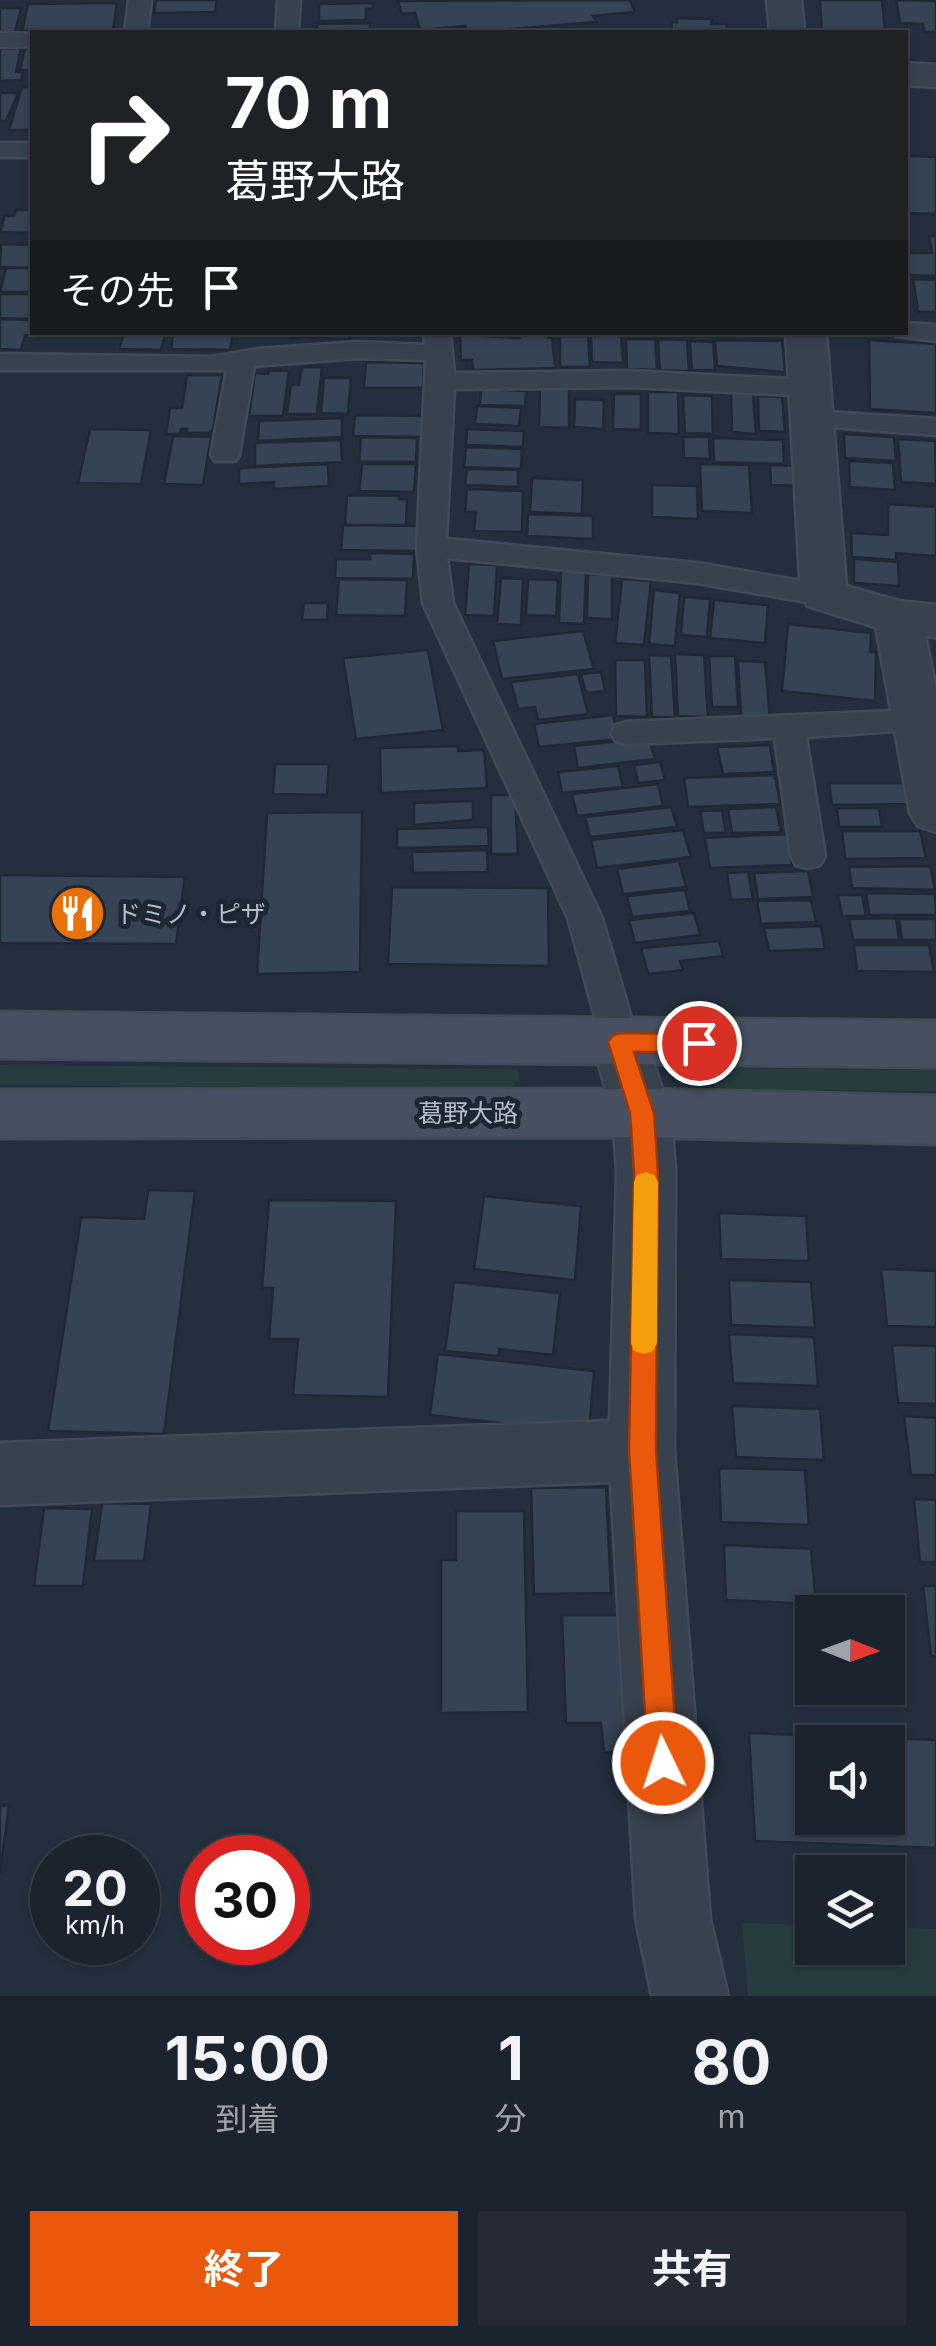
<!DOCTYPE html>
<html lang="ja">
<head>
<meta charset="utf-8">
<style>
	:root { --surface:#1b232e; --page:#242b36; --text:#f1f3f6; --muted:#a0a4aa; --line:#39404a; --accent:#ea580c }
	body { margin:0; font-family:Inter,"Noto Sans JP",sans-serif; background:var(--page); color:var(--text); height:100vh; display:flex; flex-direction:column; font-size:38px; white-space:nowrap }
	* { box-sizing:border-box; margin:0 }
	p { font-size:32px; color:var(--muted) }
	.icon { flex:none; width:55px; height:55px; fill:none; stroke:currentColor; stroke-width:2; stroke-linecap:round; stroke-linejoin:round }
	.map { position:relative; height:1996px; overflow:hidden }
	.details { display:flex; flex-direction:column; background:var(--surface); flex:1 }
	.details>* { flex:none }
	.guide { position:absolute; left:30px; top:30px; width:878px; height:305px; border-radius:0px; box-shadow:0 2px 8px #0004,0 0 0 2px var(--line); background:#202124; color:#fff; overflow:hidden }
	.needle { width:65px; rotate:91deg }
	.fabs { position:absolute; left:795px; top:1595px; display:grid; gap:20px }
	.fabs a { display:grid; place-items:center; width:110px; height:110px; border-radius:0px; background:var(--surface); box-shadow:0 2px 8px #0004,0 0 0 2px var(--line); font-size:50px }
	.speed { position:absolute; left:30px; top:1835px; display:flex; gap:20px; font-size:50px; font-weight:700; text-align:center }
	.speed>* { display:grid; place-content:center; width:130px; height:130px; border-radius:50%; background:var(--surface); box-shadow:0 2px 8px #0004,0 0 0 2px var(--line); line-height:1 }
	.speed small { font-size:25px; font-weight:400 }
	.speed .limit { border:15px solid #d22; background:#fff; color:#111 }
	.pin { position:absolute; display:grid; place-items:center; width:85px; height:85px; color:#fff; margin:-42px; border:5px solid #fff; border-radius:50%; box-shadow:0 2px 10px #0007 }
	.me { position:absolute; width:110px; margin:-55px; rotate:356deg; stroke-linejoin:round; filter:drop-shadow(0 0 8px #0008) }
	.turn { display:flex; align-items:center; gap:35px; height:210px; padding:0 30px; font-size:45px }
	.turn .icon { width:130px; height:130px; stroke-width:2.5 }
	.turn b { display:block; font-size:70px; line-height:85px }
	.then { display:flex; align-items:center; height:95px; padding:0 30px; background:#0003; gap:20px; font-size:38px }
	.eta { display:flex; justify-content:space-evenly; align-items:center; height:170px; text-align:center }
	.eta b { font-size:60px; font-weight:700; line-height:70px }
	.cta { display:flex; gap:20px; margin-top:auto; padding:20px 30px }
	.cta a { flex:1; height:115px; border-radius:0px; background:var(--accent); color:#fff; font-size:40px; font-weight:700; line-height:115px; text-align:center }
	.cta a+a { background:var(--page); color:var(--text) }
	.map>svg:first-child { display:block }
	.green { fill:#263c3f }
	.building { fill:#364354; stroke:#1f2835; stroke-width:2.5; fill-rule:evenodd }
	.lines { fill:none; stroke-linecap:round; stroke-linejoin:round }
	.lane-casing { stroke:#414a57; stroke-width:5 }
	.street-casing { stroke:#414a57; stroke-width:5 }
	.secondary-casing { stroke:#414a57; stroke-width:5 }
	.lane { fill:#38414e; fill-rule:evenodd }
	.street { fill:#38414e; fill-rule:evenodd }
	.secondary { fill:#465061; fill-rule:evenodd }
	.route { fill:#ea580c; stroke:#983908; stroke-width:2.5 }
	.slow { fill:#f59e0b }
	.labels { text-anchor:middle; stroke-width:10; stroke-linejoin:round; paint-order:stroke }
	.poi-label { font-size:25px; fill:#b4bcc9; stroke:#1d2633; text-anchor:start }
	.street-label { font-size:25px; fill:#b4bcc9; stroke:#1d2633 }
</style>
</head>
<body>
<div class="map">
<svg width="936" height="1996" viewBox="0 0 936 1996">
	<rect width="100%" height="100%" fill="#242f3e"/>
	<path class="green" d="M 0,1065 L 516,1069 L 520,1077 L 510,1089 L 0,1085 Z
		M 719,1068 L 936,1070 L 936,1091 L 716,1089 L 711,1074 Z
		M 742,1923 L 812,1925 L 812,1948 L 888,1948 L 888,1927 L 936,1929 L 936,1996 L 748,1996 Z"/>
	<path class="building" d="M 156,0 L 217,0 L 215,12 L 154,13 Z
		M 630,0 L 635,12 L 593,16 L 596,22 L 473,32 L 468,32 L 465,26 L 420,30 L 415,13 L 402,14 L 398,1 Z
		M 820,0 L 882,0 L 885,32 L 822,32 Z
		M 896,0 L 936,1 L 936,32 L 925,32 L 923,24 L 900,23 Z
		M 117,3 L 113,30 L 22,31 L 28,4 Z
		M 373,3 L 373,9 L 366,9 L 366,20 L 319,21 L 319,4 Z
		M 0,8 L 21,8 L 15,32 L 0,32 Z
		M 677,18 L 712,19 L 711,24 L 727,24 L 726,32 L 671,32 L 672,22 L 677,22 Z
		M 370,23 L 370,32 L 317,32 L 317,24 Z
		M 21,48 L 16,72 L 23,72 L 21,80 L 0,81 L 0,49 Z
		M 25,48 L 32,48 L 32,70 L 20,70 Z
		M 22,87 L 32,87 L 32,123 L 28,130 L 9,130 Z
		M 0,93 L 18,93 L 6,121 L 0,121 Z
		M 905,156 L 936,157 L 936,214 L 905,213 Z
		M 16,210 L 32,210 L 32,233 L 1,232 L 4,216 L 14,216 Z
		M 929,236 L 936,236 L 936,276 L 905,275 L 905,253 L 932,253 Z
		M 1,244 L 32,245 L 32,268 L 0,267 Z
		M 6,268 L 32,268 L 32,292 L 0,292 Z
		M 913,279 L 936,280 L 936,312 L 918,312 Z
		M 0,294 L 32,294 L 32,319 L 0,318 Z
		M 0,319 L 32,320 L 32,332 L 41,332 L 40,336 L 25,335 L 21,350 L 0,349 Z
		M 124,332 L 166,332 L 161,350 L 119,349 Z
		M 174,332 L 233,332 L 230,350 L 171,349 Z
		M 292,332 L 350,332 L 349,339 L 291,337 Z
		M 520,332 L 547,332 L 548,338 L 552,337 L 555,368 L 473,370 L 472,360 L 461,360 L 460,335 L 520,338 Z
		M 591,333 L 621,333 L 623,363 L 592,362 Z
		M 560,336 L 588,336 L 590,367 L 560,367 Z
		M 626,339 L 655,339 L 657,370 L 627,369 Z
		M 658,339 L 687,340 L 689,371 L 660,370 Z
		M 715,340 L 782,341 L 785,372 L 717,366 Z
		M 869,340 L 936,344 L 936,413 L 870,409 Z
		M 690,341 L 713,342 L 715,370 L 692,370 Z
		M 366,362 L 424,363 L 423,388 L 364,388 Z
		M 302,367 L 322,367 L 317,414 L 287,414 L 291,385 L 299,385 Z
		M 269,370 L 289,371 L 283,416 L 249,416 L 255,373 L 268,374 Z
		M 187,375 L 222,375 L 213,429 L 209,433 L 186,433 L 187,429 L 181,429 L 180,434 L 166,434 L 170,408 L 182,408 Z
		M 324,378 L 351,378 L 348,414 L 321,413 Z
		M 540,387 L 569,388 L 569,428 L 539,427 Z
		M 481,389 L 526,391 L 525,406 L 480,405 Z
		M 648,392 L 678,392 L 679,434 L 648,433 Z
		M 731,393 L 753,394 L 756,434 L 732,432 Z
		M 614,394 L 641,394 L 641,430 L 613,429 Z
		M 683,395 L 712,396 L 713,434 L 685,433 Z
		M 758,396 L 782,397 L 785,432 L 759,431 Z
		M 575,399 L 604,400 L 603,429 L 574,427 Z
		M 477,406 L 521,408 L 519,426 L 475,424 Z
		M 355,415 L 424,416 L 423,437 L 353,436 Z
		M 342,418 L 342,437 L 258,441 L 259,421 Z
		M 90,429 L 151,430 L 141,484 L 78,483 Z
		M 467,429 L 524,431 L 523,447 L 466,445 Z
		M 844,434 L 894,437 L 896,461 L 845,458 Z
		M 173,436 L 211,437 L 203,485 L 164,484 Z
		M 361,437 L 417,438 L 416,462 L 359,462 Z
		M 683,437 L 709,437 L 710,459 L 684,458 Z
		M 713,438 L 783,440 L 784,464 L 714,462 Z
		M 898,439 L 935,441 L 936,484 L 901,482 Z
		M 341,440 L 342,462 L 255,466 L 255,443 Z
		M 466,447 L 522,449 L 521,469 L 464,467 Z
		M 849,461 L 893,463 L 895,490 L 850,487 Z
		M 328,464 L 329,486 L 274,489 L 274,482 L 239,484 L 239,468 Z
		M 362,464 L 416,464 L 414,492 L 359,491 Z
		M 700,464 L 749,465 L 752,513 L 702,511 Z
		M 770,465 L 801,466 L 803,486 L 771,485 Z
		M 467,469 L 518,470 L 518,487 L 465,485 Z
		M 532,478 L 583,480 L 582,514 L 530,512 Z
		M 652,485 L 697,486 L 698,519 L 652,517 Z
		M 467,489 L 523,491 L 522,532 L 474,531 L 476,512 L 465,512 Z
		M 347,495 L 399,496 L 399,499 L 407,499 L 406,525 L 345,525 Z
		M 888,504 L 936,507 L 936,556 L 896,553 L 896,560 L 852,557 L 851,533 L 888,535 Z
		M 528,514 L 593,516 L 593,539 L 527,536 Z
		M 343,525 L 420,526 L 419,551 L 341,550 Z
		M 370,553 L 414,554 L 413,579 L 335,578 L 336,559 L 370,559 Z
		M 854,559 L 898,562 L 899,586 L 854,583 Z
		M 469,564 L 497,565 L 494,616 L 465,615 Z
		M 561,567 L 586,568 L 584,624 L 559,623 Z
		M 588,574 L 612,575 L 612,619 L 587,618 Z
		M 501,578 L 523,579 L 521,625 L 497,624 Z
		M 339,579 L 407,580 L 405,616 L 336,615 Z
		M 528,579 L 558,580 L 556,616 L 526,615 Z
		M 622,579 L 651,581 L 644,645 L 615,643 Z
		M 654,590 L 680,593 L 675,646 L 649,644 Z
		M 684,597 L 710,599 L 707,637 L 681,635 Z
		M 714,600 L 768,605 L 765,643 L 710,638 Z
		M 304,603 L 328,603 L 327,620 L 302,620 Z
		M 788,624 L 871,633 L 870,652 L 876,652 L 875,701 L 782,691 Z
		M 583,631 L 594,669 L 502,679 L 493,641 Z
		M 428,650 L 443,730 L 356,739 L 343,658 Z
		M 675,654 L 704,655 L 708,717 L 678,716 Z
		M 649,655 L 671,656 L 675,717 L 652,717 Z
		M 709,656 L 735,656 L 738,707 L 712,707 Z
		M 615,660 L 645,660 L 647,717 L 616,716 Z
		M 738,661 L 765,662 L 770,719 L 741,719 Z
		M 601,672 L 605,691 L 586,693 L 581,674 Z
		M 578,674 L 588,714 L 538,720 L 535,707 L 518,709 L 511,682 Z
		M 613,715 L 619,739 L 539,747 L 534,724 Z
		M 649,738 L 655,759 L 578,768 L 574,746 Z
		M 770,745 L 774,772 L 723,774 L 717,747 Z
		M 458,746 L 458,751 L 484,750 L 487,788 L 381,793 L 380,748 Z
		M 660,762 L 665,780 L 638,783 L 634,765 Z
		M 275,764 L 329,764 L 327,795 L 273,794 Z
		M 618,766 L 623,787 L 562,793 L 558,772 Z
		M 775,775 L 780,804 L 688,807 L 684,778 Z
		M 829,783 L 910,783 L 913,804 L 832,805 Z
		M 658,784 L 663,806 L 577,816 L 572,794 Z
		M 491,795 L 515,795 L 518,854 L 491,854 Z
		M 473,801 L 473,820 L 414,825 L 414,803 Z
		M 671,807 L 677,827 L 590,837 L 585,817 Z
		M 776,807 L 781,832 L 732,833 L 728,809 Z
		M 837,808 L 879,808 L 882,827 L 839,827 Z
		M 722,810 L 726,833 L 704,833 L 700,811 Z
		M 362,812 L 360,972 L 257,974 L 267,813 Z
		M 488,827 L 489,846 L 397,848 L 397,829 Z
		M 683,830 L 691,857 L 597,868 L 591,840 Z
		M 842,831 L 920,831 L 926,858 L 845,859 Z
		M 787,834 L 792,865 L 710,868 L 705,838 Z
		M 487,850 L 488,872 L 413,873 L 412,852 Z
		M 679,861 L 686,887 L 623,894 L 617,869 Z
		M 930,866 L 935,890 L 852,888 L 849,867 Z
		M 808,871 L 813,897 L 758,899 L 754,873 Z
		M 748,872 L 753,899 L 731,900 L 727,873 Z
		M 0,875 L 185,877 L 176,944 L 0,943 Z
		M 392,887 L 548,888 L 549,966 L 388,964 Z
		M 685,890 L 690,911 L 632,917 L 627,896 Z
		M 866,893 L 935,894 L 936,915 L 869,915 Z
		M 838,895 L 862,895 L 866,916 L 842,916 Z
		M 811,900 L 816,922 L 761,924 L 757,901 Z
		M 694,913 L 700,935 L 635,943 L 629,920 Z
		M 896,918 L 899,940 L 853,940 L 849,919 Z
		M 899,919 L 936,919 L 936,940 L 902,940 Z
		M 821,926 L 825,949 L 769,951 L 764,928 Z
		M 719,941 L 723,956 L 680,961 L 683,970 L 648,974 L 641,948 Z
		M 854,945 L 929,945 L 934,972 L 857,971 Z
		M 148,1190 L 195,1191 L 164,1434 L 48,1431 L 81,1217 L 144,1219 Z
		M 484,1196 L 581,1206 L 575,1280 L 474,1269 Z
		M 269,1200 L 396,1201 L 388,1397 L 293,1395 L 298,1339 L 269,1339 L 273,1288 L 262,1288 Z
		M 719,1213 L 806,1216 L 809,1261 L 721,1259 Z
		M 881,1269 L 936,1271 L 936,1327 L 887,1326 Z
		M 729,1280 L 811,1282 L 815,1328 L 731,1325 Z
		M 454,1282 L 560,1293 L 553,1355 L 499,1349 L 499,1356 L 445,1351 Z
		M 729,1334 L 814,1337 L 818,1386 L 733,1383 Z
		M 892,1345 L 936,1346 L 936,1404 L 898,1403 Z
		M 438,1354 L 594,1371 L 589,1433 L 430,1415 Z
		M 732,1406 L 820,1409 L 824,1460 L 736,1457 Z
		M 904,1416 L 936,1418 L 936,1475 L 911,1475 Z
		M 719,1468 L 805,1470 L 809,1525 L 721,1522 Z
		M 606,1487 L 611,1593 L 534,1594 L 531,1488 Z
		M 914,1499 L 936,1500 L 936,1562 L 920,1562 Z
		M 102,1503 L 151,1504 L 144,1561 L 94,1561 Z
		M 44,1508 L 92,1509 L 83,1586 L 34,1586 Z
		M 456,1511 L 524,1511 L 528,1712 L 441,1713 L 441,1560 L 456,1560 Z
		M 724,1545 L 811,1549 L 816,1604 L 726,1600 Z
		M 923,1586 L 936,1586 L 936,1656 L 931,1656 Z
		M 562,1615 L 636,1615 L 647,1752 L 604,1752 L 601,1723 L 566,1723 Z
		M 749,1733 L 936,1740 L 936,1848 L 755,1841 ZM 812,1742 L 888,1742 L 888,1818 L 812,1818 Z
		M 9,1805 L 0,1874 L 0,1806 Z"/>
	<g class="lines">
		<defs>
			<path id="lane" d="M 129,0 L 151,0 L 147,32 L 125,32 Z
				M 278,0 L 300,0 L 298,32 L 276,32 Z
				M 0,33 L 32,34 L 32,46 L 0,47 Z
				M 0,143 L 32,143 L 32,157 L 0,157 Z
				M 905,323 L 936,325 L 936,341 L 896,336 L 893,332 L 905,332 Z
				M 424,332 L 450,332 L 454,373 L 631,371 L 810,380 L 823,388 L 810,396 L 631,387 L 454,389 L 446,539 L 697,563 L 824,585 L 834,588 L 839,595 L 834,602 L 824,605 L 697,583 L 447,558 L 453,603 L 602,918 L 638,1042 L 633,1052 L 620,1056 L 607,1052 L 602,1042 L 568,918 L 423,603 L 417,547 L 426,360 L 357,358 L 254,366 L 239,455 L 235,461 L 215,461 L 211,455 L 227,370 L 0,370 L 0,354 L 211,357 L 259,349 L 357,342 L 425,345 Z
				M 812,411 L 936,419 L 936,435 L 802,425 L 798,419 Z
				M 918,710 L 929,713 L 934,721 L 929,729 L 806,737 L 825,856 L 820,865 L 808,868 L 796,865 L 791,856 L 775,738 L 627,744 L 616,741 L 611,733 L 616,725 L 627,722 Z"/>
			<path id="street" d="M 767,0 L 801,0 L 804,32 L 770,32 Z
				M 905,63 L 936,65 L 936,87 L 905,85 Z
				M 786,332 L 826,332 L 846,586 L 899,601 L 936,605 L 936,637 L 925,636 L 936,688 L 936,832 L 918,826 L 910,813 L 876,627 L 808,606 L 801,595 Z
				M 620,1019 L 640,1026 L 671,1113 L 675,1172 L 674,1450 L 710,1919 L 728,1996 L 652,1996 L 636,1919 L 611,1482 L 0,1505 L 0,1443 L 610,1421 L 617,1172 L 613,1113 L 592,1042 L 600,1026 Z"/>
			<path id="secondary" d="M 0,1012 L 936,1021 L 936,1067 L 0,1058 Z
				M 642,1089 L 936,1096 L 936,1144 L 642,1137 L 0,1138 L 0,1090 Z"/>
		</defs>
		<use href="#lane" class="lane-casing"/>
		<use href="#street" class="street-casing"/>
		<use href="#secondary" class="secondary-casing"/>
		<use href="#lane" class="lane"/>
		<use href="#street" class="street"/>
		<use href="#secondary" class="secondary"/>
	</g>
	<path class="route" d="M 620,1033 L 699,1034 L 707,1036 L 710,1043 L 707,1050 L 699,1052 L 634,1052 L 654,1113 L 658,1172 L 656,1450 L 678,1763 L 673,1773 L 663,1778 L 653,1773 L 648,1763 L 629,1450 L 634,1172 L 630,1113 L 608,1042 L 612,1036 Z"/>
	<path class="slow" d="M 646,1172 L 654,1175 L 658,1182 L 657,1343 L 653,1351 L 644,1354 L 634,1351 L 631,1343 L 634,1182 L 637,1175 Z"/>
	<defs>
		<symbol id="restaurant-disc" viewBox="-11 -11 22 22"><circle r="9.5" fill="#e8710a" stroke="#1d2633"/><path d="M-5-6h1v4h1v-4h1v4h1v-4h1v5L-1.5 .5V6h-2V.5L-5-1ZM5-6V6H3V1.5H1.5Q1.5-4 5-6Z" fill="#fff"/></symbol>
	</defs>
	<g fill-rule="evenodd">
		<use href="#restaurant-disc" x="46" y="882" width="63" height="63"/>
	</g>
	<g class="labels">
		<g class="poi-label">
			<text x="116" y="923">ドミノ・ピザ</text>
		</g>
		<g class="street-label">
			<text x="468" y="1122">葛野大路</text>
		</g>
	</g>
</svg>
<div class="fabs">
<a><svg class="needle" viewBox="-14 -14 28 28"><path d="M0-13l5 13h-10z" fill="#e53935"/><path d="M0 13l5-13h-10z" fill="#a0a4aa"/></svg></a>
<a><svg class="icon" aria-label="sound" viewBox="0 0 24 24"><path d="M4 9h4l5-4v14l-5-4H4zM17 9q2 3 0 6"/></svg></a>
<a><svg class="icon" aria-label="layers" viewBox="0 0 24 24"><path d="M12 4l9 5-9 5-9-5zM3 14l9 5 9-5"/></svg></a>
</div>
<div class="speed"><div>20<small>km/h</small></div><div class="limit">30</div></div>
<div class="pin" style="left:699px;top:1043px;background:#d93025"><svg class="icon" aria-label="arrive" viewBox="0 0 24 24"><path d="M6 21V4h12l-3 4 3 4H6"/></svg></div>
<svg class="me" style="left:663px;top:1763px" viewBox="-20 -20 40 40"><circle r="17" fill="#ea580c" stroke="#fff" stroke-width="3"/><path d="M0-11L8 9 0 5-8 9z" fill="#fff"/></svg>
<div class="guide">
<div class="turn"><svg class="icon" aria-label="right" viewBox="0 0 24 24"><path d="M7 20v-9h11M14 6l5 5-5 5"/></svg><div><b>70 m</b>葛野大路</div></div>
<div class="then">その先<svg class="icon" aria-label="arrive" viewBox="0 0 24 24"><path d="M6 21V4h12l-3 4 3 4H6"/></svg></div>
</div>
</div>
<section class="details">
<div class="eta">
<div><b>15:00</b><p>到着</p></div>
<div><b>1</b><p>分</p></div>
<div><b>80</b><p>m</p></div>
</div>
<div class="cta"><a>終了</a><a>共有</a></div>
</section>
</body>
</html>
